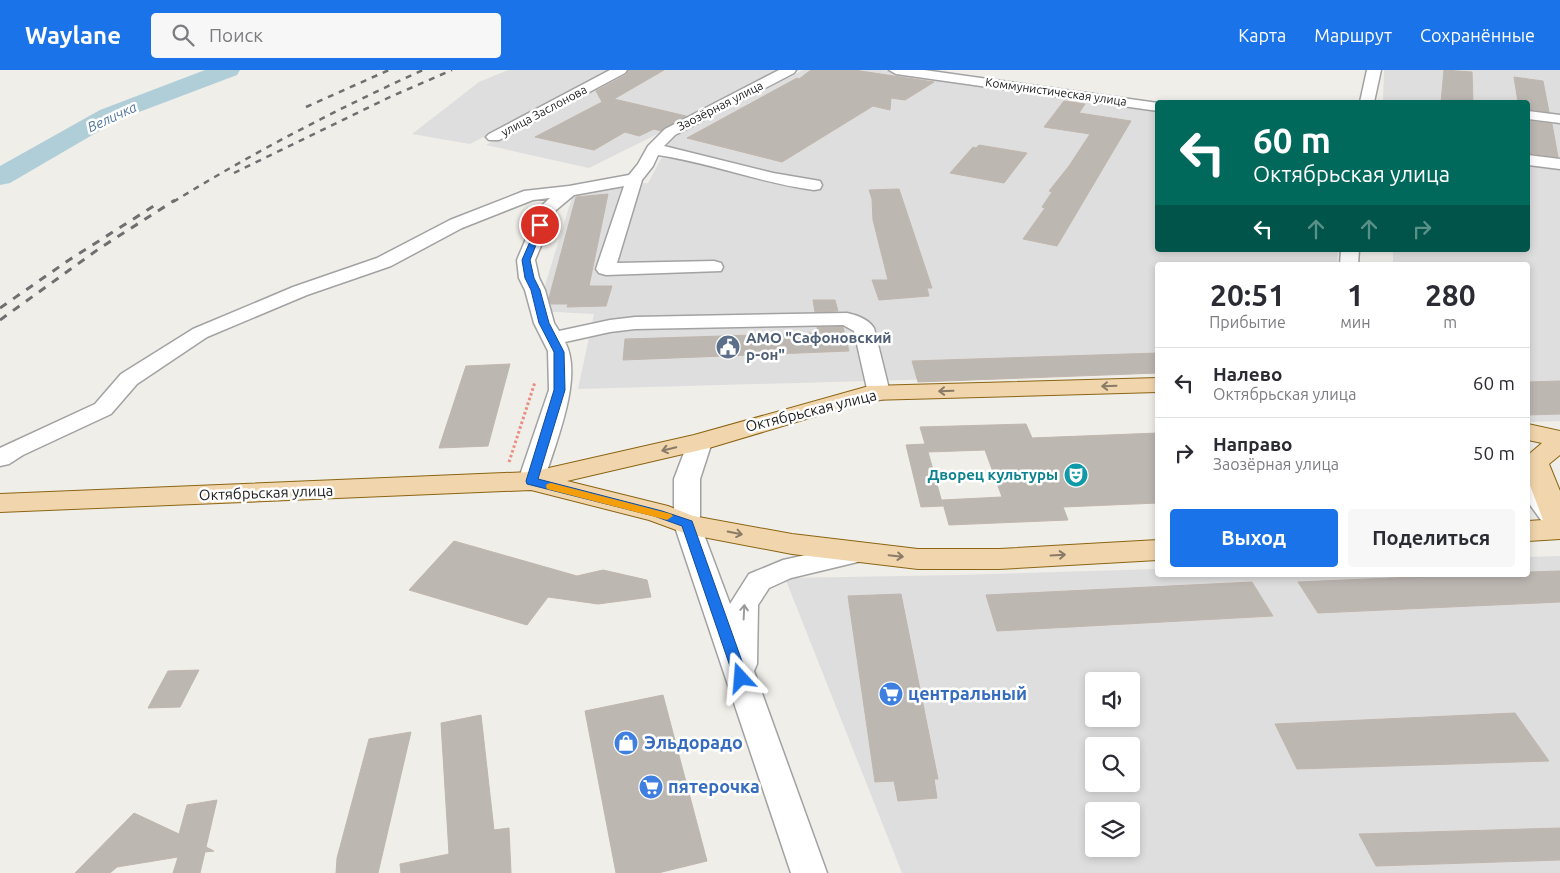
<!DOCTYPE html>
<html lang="ru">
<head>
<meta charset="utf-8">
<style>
	:root { --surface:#fff; --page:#f7f7f7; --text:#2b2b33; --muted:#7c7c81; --line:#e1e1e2; --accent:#1a73e8 }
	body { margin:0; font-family:Ubuntu,sans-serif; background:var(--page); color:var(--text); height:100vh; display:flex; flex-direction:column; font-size:19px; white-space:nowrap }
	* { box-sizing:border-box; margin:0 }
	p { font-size:16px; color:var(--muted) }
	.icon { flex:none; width:28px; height:28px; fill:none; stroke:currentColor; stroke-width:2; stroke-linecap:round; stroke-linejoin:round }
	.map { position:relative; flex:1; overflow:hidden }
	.details { position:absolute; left:1155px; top:192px; width:375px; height:315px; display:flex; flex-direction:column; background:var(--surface); border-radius:5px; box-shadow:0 2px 8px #0003 }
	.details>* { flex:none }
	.top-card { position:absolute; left:1155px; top:30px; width:375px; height:152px; border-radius:5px; box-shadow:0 2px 8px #0003; background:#00695c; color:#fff; overflow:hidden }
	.tools { position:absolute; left:1085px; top:602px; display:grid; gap:10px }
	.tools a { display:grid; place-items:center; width:55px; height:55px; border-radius:5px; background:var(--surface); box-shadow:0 2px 8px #0003; font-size:25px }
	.pin { position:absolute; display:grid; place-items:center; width:42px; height:42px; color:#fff; margin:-21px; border:2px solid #fff; border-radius:50%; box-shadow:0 1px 5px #0007 }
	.me { position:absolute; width:55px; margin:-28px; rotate:341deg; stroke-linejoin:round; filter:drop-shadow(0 0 4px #0008) }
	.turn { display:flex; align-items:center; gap:18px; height:105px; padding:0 15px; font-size:22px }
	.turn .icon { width:65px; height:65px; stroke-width:2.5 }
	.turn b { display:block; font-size:35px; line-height:42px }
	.lanes { display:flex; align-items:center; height:48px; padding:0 15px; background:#0003; justify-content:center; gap:25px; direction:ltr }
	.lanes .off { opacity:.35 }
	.eta { display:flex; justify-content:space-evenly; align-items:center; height:85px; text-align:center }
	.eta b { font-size:30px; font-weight:600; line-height:35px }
	.cta { display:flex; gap:10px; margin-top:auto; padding:10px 15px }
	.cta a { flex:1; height:58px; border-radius:5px; background:var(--accent); color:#fff; font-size:20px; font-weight:600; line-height:58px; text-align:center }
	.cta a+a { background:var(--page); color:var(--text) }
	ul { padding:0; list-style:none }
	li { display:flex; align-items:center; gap:15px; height:70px; padding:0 15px; border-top:1px solid var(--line) }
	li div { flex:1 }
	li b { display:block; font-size:19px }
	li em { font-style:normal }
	header { display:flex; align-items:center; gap:30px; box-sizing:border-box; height:70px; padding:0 25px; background:var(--accent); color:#fff }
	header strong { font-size:24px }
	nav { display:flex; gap:28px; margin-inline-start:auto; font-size:18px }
	.search { width:350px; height:45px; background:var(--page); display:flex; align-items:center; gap:12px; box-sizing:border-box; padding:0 18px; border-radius:5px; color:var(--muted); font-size:19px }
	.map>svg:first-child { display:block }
	.residential { fill:#dfdede; fill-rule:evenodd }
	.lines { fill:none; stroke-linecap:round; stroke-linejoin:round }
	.river { fill:#afced8; fill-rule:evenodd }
	.building { fill:#bdb7b2; stroke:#c0b6ad }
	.minor-casing { stroke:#a2a2a2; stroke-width:3 }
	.major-casing { stroke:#8b6513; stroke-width:2 }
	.path { stroke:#e98d80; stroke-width:3; stroke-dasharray:2.5 2.5; stroke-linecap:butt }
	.minor { fill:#fff; fill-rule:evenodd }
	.major { fill:#f1d5ad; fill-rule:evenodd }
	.rail-far1 { stroke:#6f6f6f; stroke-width:2.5; stroke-dasharray:6 6; stroke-linecap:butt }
	.rail { stroke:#6f6f6f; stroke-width:3; stroke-dasharray:8 8; stroke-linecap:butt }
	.oneway { stroke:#897b67 }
	.oneway2 { stroke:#9b9b9b }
	.route { fill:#1a73e8; stroke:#114b97 }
	.slow { fill:#f59e0b }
	.labels { text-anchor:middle; stroke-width:5; stroke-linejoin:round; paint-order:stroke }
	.far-street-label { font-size:12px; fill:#212121; stroke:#fff }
	.far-water-label { font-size:14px; font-style:italic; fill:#54799f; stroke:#fff }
	.service-label { font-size:15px; font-weight:bold; fill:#4e5e75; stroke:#fff; text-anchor:start }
	.street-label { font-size:15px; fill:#212121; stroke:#fff }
	.culture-label { font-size:15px; font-weight:bold; fill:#0d838f; stroke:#fff; text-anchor:end }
	.near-shop-label { font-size:18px; font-weight:bold; fill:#366cbe; stroke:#fff; text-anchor:start }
</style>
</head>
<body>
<header>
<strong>Waylane</strong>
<div class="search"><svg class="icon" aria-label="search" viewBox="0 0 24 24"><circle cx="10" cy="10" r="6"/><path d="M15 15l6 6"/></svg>Поиск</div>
<nav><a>Карта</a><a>Маршрут</a><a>Сохранённые</a></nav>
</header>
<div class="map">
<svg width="1560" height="803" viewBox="0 0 1560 803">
	<rect width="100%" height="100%" fill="#f0eee9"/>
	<path class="residential" d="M 508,0 L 612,0 L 470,74 L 412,64 L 479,12 Z
		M 629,0 L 780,0 L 722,32 L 589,98 L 486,75 Z
		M 803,0 L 882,0 L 1157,40 L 1158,180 L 1338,180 L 1337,195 L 1158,195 L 1157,303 L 578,319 L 594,244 L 537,241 L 575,118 L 648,113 L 672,68 Z
		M 1384,0 L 1560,0 L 1560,91 L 1528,86 L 1528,32 L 1383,32 Z
		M 1528,95 L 1560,100 L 1560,351 L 1528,352 L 1528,195 L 1393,195 L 1393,180 L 1528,180 Z
		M 1560,486 L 1560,803 L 902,803 L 785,508 L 960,505 L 1157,499 L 1158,505 L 1528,505 L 1528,487 ZM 1094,611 L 1131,611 L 1131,649 L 1094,649 ZM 1094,676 L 1131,676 L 1131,714 L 1094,714 ZM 1094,741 L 1131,741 L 1131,779 L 1094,779 Z"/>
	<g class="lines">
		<path class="river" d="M 205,0 L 240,0 L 237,5 L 118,50 L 10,113 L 0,115 L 0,96 L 100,40 Z"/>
	</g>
	<path class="building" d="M 629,0 L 664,0 L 614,29 L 686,46 L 661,61 L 654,59 L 639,66 L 625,62 L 594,80 L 535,67 L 602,32 L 596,21 L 626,5 Z
		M 811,0 L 854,0 L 934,12 L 905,30 L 891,28 L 890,40 L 873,36 L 782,92 L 687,68 L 797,8 L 799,9 Z
		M 1444,0 L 1472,2 L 1473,32 L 1441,32 Z
		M 1514,7 L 1543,11 L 1549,42 L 1528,39 L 1528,32 L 1518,32 Z
		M 1064,31 L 1085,34 L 1079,43 L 1131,51 L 1057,176 L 1023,169 L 1045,138 L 1042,137 L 1052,122 L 1049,121 L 1069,96 L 1090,64 L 1044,57 Z
		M 1528,51 L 1552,54 L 1558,87 L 1528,83 Z
		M 979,75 L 1027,83 L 1004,113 L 950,103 L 973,77 L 976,78 Z
		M 899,119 L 932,218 L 927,218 L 929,226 L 879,230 L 872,210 L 888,210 L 873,150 L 872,129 L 869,120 Z
		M 608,124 L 589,216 L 612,216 L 606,236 L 567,237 L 568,234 L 551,234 L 549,228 L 576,127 Z
		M 813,230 L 835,230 L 838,241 L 815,242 Z
		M 817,257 L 843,257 L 849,281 L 623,290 L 625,269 L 818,263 Z
		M 1158,283 L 1158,303 L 918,312 L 912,291 Z
		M 510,294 L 488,376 L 439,378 L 466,296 Z
		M 1560,311 L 1560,344 L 1528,345 L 1528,312 Z
		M 1026,354 L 1032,368 L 1158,363 L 1158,433 L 1063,437 L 1068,450 L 949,455 L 942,430 L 1002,427 L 985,380 L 928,382 L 943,436 L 921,437 L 906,375 L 925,374 L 920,357 Z
		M 454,471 L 577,506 L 603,500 L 647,510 L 651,527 L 598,534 L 548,527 L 527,555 L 409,520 Z
		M 1560,501 L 1560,532 L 1318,543 L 1298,512 L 1461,505 L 1528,505 L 1528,502 Z
		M 1252,512 L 1273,546 L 997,561 L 986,525 Z
		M 901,524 L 938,709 L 934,709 L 937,728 L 898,731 L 894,711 L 875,712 L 848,526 Z
		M 199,600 L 180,637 L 148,638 L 168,601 Z
		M 663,625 L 707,791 L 658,803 L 616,803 L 585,641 Z
		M 1515,643 L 1549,691 L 1297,699 L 1275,654 Z
		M 481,645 L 494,760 L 509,758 L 511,803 L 401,803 L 400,794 L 449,784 L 441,653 Z
		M 411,662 L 378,803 L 336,803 L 337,788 L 369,669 Z
		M 217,730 L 206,777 L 214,781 L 205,782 L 200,803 L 173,803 L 178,787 L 117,797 L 110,803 L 75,803 L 134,743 L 179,764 L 187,735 Z
		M 1560,758 L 1560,790 L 1376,796 L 1359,764 Z"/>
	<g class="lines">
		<defs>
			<path id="minor" d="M 610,0 L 627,0 L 625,3 L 499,70 L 489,70 L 486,67 L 489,64 Z
				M 779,0 L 796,0 L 794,3 L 675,65 L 664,76 L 773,103 L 820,111 L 822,115 L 820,119 L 814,120 C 761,113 711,93 658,85 L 653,96 L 642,110 L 617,193 L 714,191 L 721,193 L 723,197 L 721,201 L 606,205 L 599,203 L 596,199 L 624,116 L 574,125 L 556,140 L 535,190 L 539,208 L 545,220 L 554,253 L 559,261 L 610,250 L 635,247 L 847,243 C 857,245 869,250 874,258 L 890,323 L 887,328 L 879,330 L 871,328 L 868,323 L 854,261 L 843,255 L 635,259 L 610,262 L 565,272 C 584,307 555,374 544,411 L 540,417 L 531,419 L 522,417 L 518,411 L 549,320 L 548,281 L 534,253 L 525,220 L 519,208 L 517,190 L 539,138 L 550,128 L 533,130 L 462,158 L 391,196 L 307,225 L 207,267 L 137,314 L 111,344 L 23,385 L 9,394 L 0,396 L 0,378 L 95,334 L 121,304 L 193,259 L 293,217 L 377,188 L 450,150 L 524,121 L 569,116 L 629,105 L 638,94 L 648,76 L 665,59 Z
				M 889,0 L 924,0 L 1158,33 L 1158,41 L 896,4 Z
				M 1367,0 L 1381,0 L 1374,32 L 1360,32 Z
				M 1528,41 L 1560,45 L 1560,53 L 1528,49 Z
				M 1528,85 L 1560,89 L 1560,99 L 1528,95 Z
				M 1341,180 L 1359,180 L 1358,195 L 1340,195 Z
				M 700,365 L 709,367 L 712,372 L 700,409 L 700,454 L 730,534 L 749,504 L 783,490 L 860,473 L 870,475 L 874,482 L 870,489 L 791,508 L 769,518 L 758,535 L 757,594 L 754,601 L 827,803 L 791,803 L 674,454 L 674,409 L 688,372 L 691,367 Z
				M 1528,407 L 1537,409 L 1560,439 L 1560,467 L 1551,464 L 1528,432 Z"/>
			<path id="major" d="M 1158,308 L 1158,322 L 870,330 L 709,378 L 567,411 L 668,436 L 693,446 L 792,464 L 918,479 L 999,479 L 1158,470 L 1158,490 L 999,499 L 918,499 L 792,484 L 687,464 L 649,450 L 531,420 L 0,442 L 0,424 L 531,402 L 694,365 L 869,316 Z
				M 1528,354 L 1560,361 L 1560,385 L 1549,394 L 1560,421 L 1560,469 L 1528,471 L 1528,451 L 1543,450 L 1528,410 L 1528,385 L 1542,373 L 1528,370 Z"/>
		</defs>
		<use href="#minor" class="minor-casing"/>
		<use href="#major" class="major-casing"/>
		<path class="path" d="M 509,392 L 535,312"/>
		<use href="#minor" class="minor"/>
		<use href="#major" class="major"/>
		<path class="rail-far1" d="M 306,37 L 389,0
			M 234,103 L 390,27 L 452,0
			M 173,132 C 254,82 337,39 423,0"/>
		<path class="rail" d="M 0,238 L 69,190 L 160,132
			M 0,250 L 100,178 L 175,130"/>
	</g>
	<defs><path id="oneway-shaft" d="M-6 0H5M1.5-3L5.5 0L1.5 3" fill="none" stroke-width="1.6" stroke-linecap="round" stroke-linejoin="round" transform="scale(1.25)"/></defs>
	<g class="oneway">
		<use href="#oneway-shaft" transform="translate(1109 316) rotate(178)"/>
		<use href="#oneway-shaft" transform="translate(946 321) rotate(178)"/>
		<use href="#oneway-shaft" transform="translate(669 379) rotate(167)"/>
		<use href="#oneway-shaft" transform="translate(735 463) rotate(11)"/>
		<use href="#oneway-shaft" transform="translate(1058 485) rotate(-3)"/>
		<use href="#oneway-shaft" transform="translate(896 486) rotate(6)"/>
	</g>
	<use class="oneway2" href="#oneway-shaft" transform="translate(744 542) rotate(-87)"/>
	<path class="route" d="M 538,153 L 544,155 L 530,190 L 534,208 L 540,220 L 549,253 L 564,282 L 565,320 L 538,409 L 662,441 L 692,451 L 748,608 L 746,612 L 741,614 L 736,612 L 734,608 L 682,456 L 654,446 L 527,414 L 526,411 L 554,320 L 554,282 L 539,253 L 531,220 L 525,208 L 522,190 Z"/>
	<path class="slow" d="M 551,413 L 671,444 L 673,446 L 667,450 L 547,419 L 546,416 L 547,414 Z"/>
	<defs>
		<symbol id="civic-disc" viewBox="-11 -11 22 22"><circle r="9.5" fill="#5c6f8a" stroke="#fff"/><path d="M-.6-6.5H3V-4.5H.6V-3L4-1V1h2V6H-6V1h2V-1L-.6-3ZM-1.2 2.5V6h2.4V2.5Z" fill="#fff"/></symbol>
		<symbol id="theatre-disc" viewBox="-11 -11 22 22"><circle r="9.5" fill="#0f9aa8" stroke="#fff"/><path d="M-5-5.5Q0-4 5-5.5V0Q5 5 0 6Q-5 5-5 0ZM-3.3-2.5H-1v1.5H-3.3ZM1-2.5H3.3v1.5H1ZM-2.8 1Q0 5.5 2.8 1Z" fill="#fff"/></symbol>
		<symbol id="supermarket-disc" viewBox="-11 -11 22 22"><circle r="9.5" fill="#3f7fe0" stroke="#fff"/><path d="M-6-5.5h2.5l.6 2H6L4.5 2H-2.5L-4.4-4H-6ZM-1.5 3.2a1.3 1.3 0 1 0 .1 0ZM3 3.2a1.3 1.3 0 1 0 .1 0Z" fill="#fff"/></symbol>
		<symbol id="shop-disc" viewBox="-11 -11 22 22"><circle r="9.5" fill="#3f7fe0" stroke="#fff"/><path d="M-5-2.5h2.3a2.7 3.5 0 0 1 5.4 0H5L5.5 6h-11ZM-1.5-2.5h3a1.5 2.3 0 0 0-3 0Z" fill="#fff"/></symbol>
	</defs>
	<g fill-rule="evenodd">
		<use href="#civic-disc" x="714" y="263" width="28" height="28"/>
		<use href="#theatre-disc" x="1062" y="391" width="28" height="28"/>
		<use href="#supermarket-disc" x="877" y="610" width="28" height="28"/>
		<use href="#shop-disc" x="612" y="659" width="28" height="28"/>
		<use href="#supermarket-disc" x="637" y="703" width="28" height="28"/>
	</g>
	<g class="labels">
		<g class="far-street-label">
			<text transform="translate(1056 22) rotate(8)" y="4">Коммунистическая улица</text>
			<text transform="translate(720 36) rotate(-27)" y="4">Заозёрная улица</text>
			<text transform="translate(544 41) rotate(-28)" y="4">улица Заслонова</text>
		</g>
		<g class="far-water-label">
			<text transform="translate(112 47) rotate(-25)" y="5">Величка</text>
		</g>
		<g class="service-label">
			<text x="746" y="273">АМО "Сафоновский<tspan x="746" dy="17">р-он"</tspan></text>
		</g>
		<g class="street-label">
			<text transform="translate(811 341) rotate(-14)" y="5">Октябрьская улица</text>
			<text transform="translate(266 423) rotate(-2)" y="5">Октябрьская улица</text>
		</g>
		<g class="culture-label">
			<text x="1058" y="410">Дворец культуры</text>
		</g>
		<g class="near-shop-label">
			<text x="908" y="630">центральный</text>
			<text x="644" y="679">Эльдорадо</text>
			<text x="668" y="723">пятерочка</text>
		</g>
	</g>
</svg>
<div class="tools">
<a><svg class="icon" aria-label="sound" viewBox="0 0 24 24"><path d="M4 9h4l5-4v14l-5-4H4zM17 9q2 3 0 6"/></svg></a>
<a><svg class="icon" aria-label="search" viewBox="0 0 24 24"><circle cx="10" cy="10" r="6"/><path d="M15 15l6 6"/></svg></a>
<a><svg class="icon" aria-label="layers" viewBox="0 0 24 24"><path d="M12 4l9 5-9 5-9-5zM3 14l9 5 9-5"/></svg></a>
</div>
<div class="pin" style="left:540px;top:155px;background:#d93025"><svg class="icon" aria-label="arrive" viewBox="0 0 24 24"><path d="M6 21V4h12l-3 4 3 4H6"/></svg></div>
<svg class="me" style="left:741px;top:608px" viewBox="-20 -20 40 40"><path d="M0-17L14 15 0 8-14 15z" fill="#1a73e8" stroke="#fff" stroke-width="4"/></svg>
<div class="top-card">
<div class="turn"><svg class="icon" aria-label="left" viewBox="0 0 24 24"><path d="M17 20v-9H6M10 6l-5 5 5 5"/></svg><div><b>60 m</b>Октябрьская улица</div></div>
<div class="lanes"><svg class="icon" aria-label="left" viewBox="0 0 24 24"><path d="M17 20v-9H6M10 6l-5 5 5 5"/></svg><svg class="icon off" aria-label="ahead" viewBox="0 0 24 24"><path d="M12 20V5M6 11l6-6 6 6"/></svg><svg class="icon off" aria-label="ahead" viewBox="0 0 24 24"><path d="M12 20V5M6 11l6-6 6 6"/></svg><svg class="icon off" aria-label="right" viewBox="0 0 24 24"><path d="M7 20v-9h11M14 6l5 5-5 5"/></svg></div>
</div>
<section class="details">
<div class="eta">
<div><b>20:51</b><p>Прибытие</p></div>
<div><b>1</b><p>мин</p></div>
<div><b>280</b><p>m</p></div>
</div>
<ul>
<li><svg class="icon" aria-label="left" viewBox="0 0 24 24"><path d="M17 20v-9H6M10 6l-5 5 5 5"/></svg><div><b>Налево</b><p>Октябрьская улица</p></div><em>60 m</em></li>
<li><svg class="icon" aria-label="right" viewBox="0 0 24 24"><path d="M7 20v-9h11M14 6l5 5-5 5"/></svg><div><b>Направо</b><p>Заозёрная улица</p></div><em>50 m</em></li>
</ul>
<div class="cta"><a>Выход</a><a>Поделиться</a></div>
</section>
</div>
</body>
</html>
